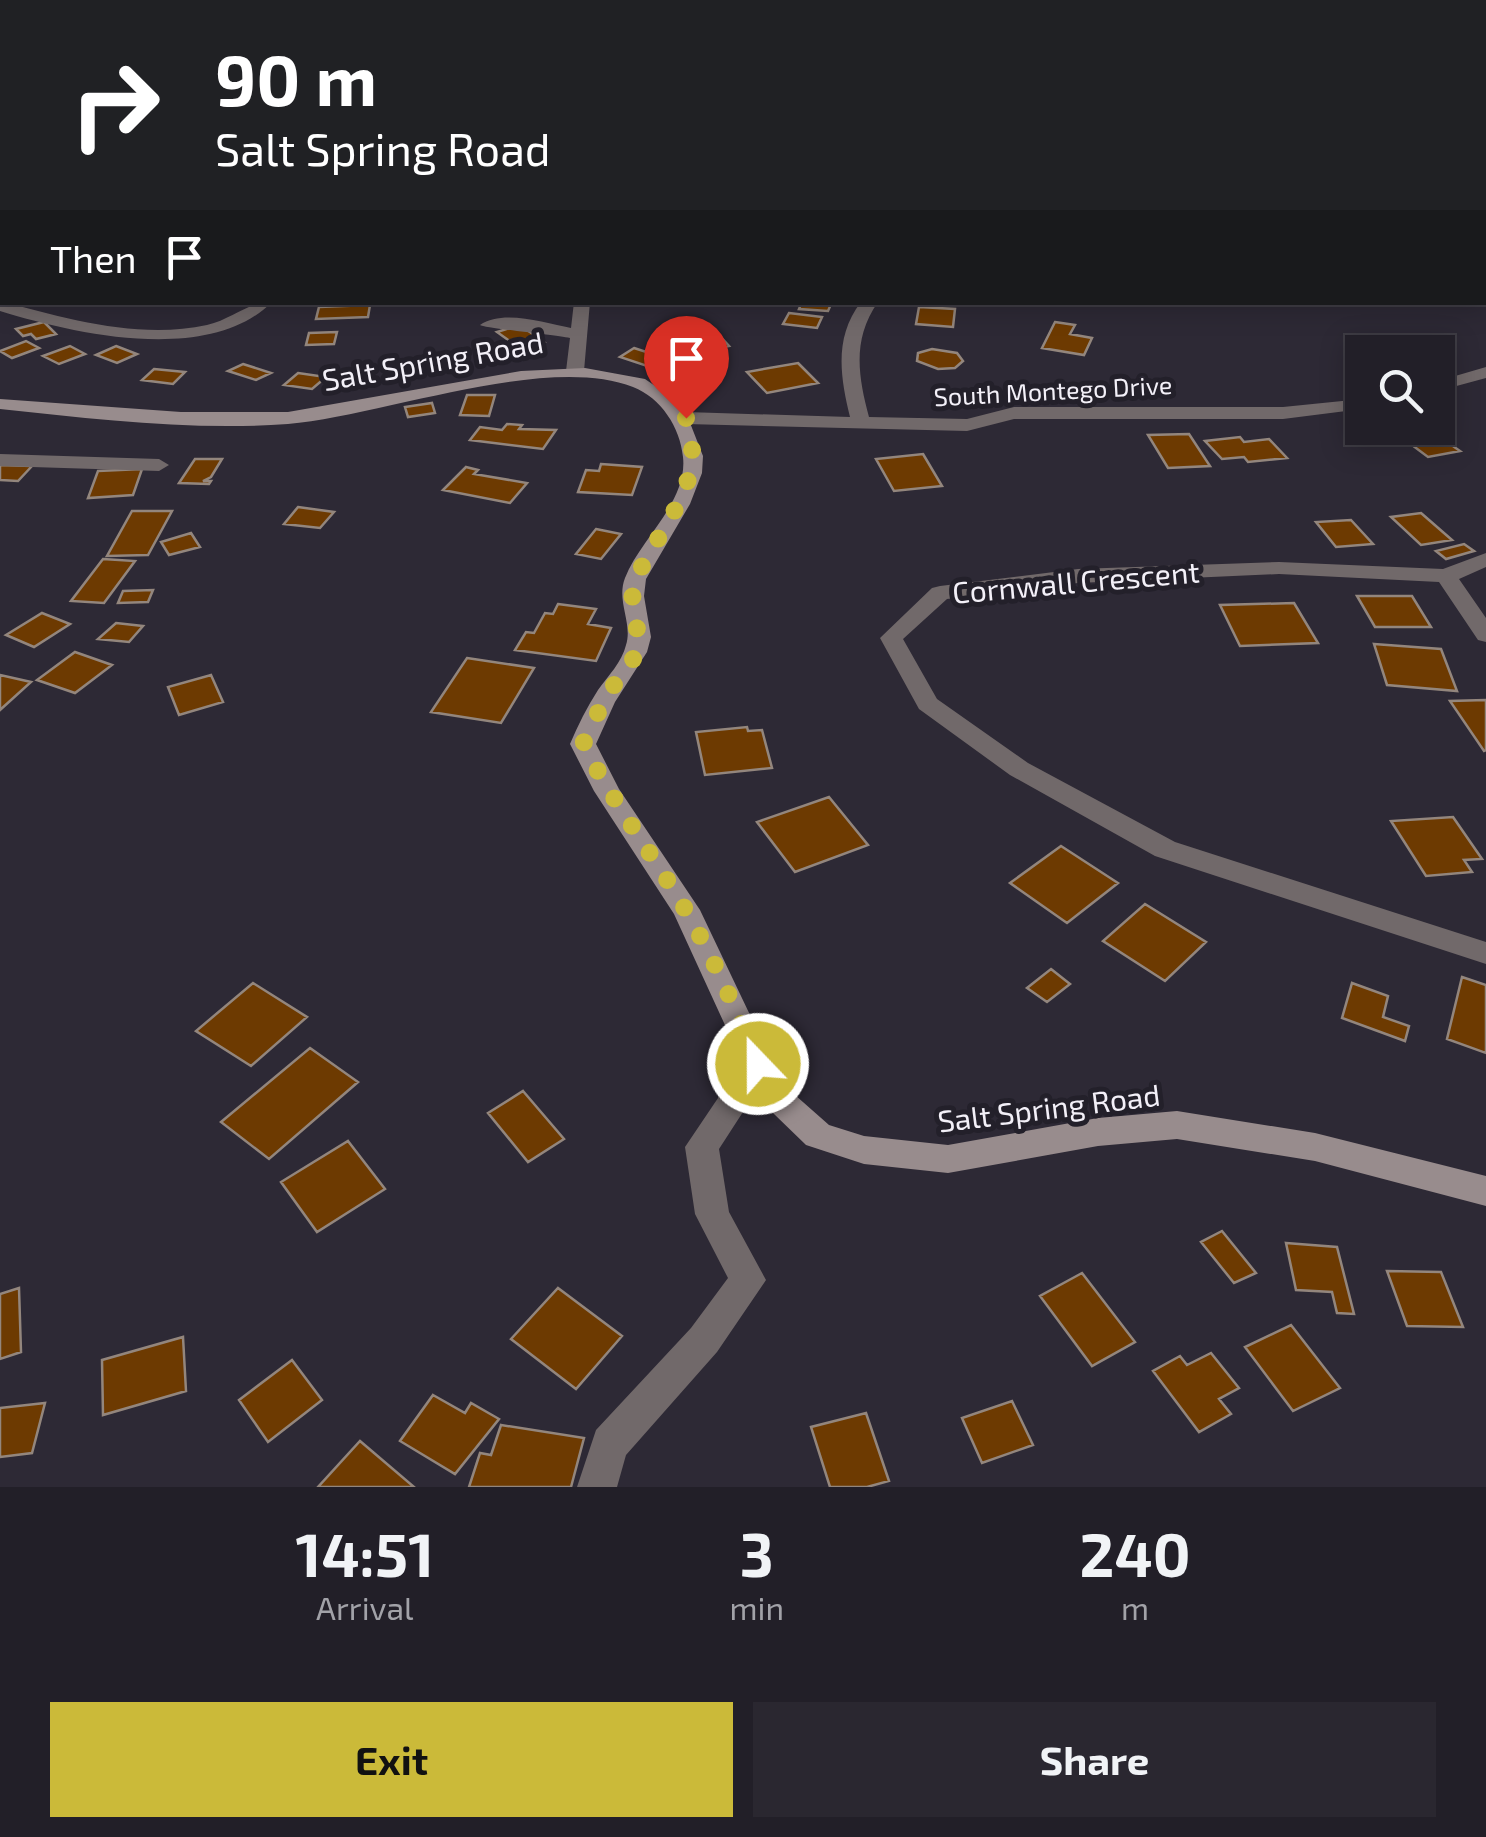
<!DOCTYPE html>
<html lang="en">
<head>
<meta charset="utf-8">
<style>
	:root { --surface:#221f28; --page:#2a2730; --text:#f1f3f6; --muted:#a2a2a8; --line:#3f3d45; --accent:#cbba39 }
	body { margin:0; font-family:"Exo 2",sans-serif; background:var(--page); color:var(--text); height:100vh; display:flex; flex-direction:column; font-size:38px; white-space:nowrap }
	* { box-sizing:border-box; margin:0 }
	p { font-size:32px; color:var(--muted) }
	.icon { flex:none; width:55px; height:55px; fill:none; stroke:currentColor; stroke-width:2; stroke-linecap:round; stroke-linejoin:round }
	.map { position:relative; height:1487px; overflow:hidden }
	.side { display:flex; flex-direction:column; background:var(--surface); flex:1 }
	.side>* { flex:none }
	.hud { position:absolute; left:0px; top:0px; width:1488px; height:305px; box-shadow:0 5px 25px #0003,0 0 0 2px var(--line); background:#202124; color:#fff; overflow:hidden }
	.fabs { position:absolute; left:1345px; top:335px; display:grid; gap:20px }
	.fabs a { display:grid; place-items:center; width:110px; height:110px; border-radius:0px; background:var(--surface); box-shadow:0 5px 25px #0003,0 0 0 2px var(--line); font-size:50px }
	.pin { position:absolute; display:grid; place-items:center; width:85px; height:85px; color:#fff; margin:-102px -42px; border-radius:50% 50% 50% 0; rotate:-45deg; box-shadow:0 0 10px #0007 }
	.pin .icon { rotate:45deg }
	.me { position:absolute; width:110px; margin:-55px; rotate:338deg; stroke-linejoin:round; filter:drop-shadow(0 0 8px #0008) }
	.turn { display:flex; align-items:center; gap:35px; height:210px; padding:0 50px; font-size:45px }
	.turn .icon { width:130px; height:130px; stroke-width:2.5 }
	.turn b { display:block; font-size:70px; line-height:85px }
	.then { display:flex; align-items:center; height:95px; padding:0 50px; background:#0003; gap:20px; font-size:38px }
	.eta { display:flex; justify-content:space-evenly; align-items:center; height:170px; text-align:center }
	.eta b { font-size:60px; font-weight:700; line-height:70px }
	.button { display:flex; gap:20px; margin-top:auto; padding:20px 50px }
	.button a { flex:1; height:115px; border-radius:0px; background:var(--accent); color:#111; font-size:40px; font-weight:700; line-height:115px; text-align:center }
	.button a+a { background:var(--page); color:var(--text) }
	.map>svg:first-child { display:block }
	.building { fill:#6d3a01; stroke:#93867d; stroke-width:2.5 }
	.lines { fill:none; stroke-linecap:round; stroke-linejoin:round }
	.street { fill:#71696a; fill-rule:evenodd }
	.secondary { fill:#988c8d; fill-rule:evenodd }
	.route { stroke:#cbba39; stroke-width:18; stroke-dasharray:0 32.4 }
	.labels { text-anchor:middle; stroke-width:10; stroke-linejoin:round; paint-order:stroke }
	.far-street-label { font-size:25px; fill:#f3f0f8; stroke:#23202a }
	.street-label { font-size:30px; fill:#f3f0f8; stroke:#23202a }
</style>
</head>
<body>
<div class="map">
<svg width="1486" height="1487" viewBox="0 0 1486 1487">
	<rect width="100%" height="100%" fill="#2d2935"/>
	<path class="building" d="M 802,302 L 832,302 L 828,311 L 799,309 Z
		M 370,305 L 368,317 L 316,319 L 319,307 Z
		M 919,307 L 955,309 L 953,327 L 916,324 Z
		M 789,313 L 822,317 L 817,328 L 783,324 Z
		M 44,322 L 56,334 L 36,339 L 31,334 L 23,336 L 16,329 Z
		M 1055,322 L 1075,325 L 1070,334 L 1092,338 L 1084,355 L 1042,348 Z
		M 709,324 L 729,346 L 695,353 L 675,330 Z
		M 520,325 L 544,342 L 521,349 L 497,332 Z
		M 337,332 L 334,344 L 306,345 L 309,333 Z
		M 26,341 L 39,348 L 12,358 L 0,351 Z
		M 70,346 L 85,354 L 59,364 L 43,356 Z
		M 116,346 L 137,354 L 117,363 L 96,355 Z
		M 634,348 L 662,357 L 647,366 L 620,357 Z
		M 932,349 L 957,353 L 963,361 L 955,368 L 938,369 L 917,361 L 918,353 Z
		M 798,363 L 818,383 L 767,393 L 747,372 Z
		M 243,364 L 271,373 L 256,380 L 228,371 Z
		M 154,369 L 185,372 L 173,384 L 142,380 Z
		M 298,373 L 326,377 L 312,389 L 284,385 Z
		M 467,395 L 495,395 L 489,416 L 460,415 Z
		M 432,403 L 435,413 L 408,417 L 405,407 Z
		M 507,424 L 522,425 L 519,429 L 556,430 L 543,449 L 470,440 L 480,427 L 502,430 Z
		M 1407,428 L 1427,428 L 1460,451 L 1428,457 L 1392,430 Z
		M 1189,434 L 1210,466 L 1168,468 L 1148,435 Z
		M 1240,437 L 1244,442 L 1269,439 L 1287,458 L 1248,462 L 1244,457 L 1222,459 L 1205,441 Z
		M 923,454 L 942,486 L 894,491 L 876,459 Z
		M 195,459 L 222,459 L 211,477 L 203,481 L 211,481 L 209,484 L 179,483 Z
		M 601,464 L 642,467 L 632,495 L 578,492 L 586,470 L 599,471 Z
		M 0,465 L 32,466 L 18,481 L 0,480 Z
		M 466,467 L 478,470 L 474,474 L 527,483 L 510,503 L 443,490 Z
		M 142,469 L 133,495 L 88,498 L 98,471 Z
		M 298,507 L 334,512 L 320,528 L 284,524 Z
		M 132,511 L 172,511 L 148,555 L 107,556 Z
		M 1421,513 L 1452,540 L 1421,545 L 1391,517 Z
		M 1351,520 L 1373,544 L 1336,547 L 1316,522 Z
		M 596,529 L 621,534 L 601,559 L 576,554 Z
		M 191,533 L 200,547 L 169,555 L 161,542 Z
		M 1464,544 L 1474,551 L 1446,559 L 1436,551 Z
		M 103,559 L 135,561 L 104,603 L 71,601 Z
		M 153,590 L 148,602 L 118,603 L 123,591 Z
		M 1357,596 L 1412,596 L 1431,627 L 1375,627 Z
		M 1294,603 L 1318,643 L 1240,646 L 1220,605 Z
		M 558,604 L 596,609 L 588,624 L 611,628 L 596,661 L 515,650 L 526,632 L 534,633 L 545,613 L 553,614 Z
		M 42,613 L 70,624 L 34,647 L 6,635 Z
		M 116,623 L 143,626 L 129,642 L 98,639 Z
		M 1374,644 L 1441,649 L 1457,691 L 1387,685 Z
		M 75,652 L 112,665 L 75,693 L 37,680 Z
		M 467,658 L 534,668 L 501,723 L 431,712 Z
		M 0,675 L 31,682 L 0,710 Z
		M 211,675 L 223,702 L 179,715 L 168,687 Z
		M 1486,700 L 1486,750 L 1484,751 L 1450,701 Z
		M 747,727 L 748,731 L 762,730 L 772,768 L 705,775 L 696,732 Z
		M 829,797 L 868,845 L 795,872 L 757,822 Z
		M 1453,817 L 1482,859 L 1464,860 L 1472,872 L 1426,876 L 1391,821 Z
		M 1061,846 L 1118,883 L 1067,923 L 1010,883 Z
		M 1145,904 L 1206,942 L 1165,981 L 1103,941 Z
		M 1051,969 L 1070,984 L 1047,1002 L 1027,988 Z
		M 1462,977 L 1486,985 L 1486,1053 L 1447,1039 Z
		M 253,983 L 307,1017 L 251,1066 L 196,1031 Z
		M 1352,983 L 1388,996 L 1383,1017 L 1409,1026 L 1405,1041 L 1342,1018 Z
		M 310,1048 L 358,1082 L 269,1159 L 221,1122 Z
		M 523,1091 L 564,1139 L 528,1162 L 488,1113 Z
		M 348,1141 L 385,1189 L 317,1232 L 281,1182 Z
		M 1222,1231 L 1256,1273 L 1234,1283 L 1201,1242 Z
		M 1286,1243 L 1337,1247 L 1354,1314 L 1337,1313 L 1332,1292 L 1296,1290 Z
		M 1387,1271 L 1441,1272 L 1463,1327 L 1407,1326 Z
		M 1082,1273 L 1135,1342 L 1092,1366 L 1040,1296 Z
		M 19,1288 L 21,1352 L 0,1359 L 0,1294 Z
		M 558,1288 L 622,1336 L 576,1389 L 511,1339 Z
		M 1291,1325 L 1340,1388 L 1293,1411 L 1245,1347 Z
		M 183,1337 L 186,1391 L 103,1415 L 102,1360 Z
		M 1211,1353 L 1239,1388 L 1219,1399 L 1231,1414 L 1199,1432 L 1153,1371 L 1180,1356 L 1187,1365 Z
		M 292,1360 L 322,1400 L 268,1442 L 239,1400 Z
		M 433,1395 L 465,1413 L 471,1403 L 499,1419 L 455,1474 L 400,1441 Z
		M 1012,1401 L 1033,1445 L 982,1463 L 962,1418 Z
		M 45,1403 L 32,1453 L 0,1457 L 0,1408 Z
		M 866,1413 L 889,1481 L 867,1487 L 830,1487 L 811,1427 Z
		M 501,1425 L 584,1438 L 571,1487 L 469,1487 L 480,1453 L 491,1455 Z
		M 360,1441 L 414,1487 L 318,1487 Z"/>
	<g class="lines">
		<path class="street" d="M 0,13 L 2,13 L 2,19 L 0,19 Z
			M 1485,59 L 1486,59 L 1486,65 L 1485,65 Z
			M 0,79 L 2,80 L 2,86 L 0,87 Z
			M 2,134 L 2,142 L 0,143 L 0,135 Z
			M 1485,184 L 1486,184 L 1486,192 L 1485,192 Z
			M 0,190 L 2,190 L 2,198 L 0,198 Z
			M 1485,249 L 1486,250 L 1486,264 L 1485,263 Z
			M 0,301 C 65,318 138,340 207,325 C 232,319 247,302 272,302 C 209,365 75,334 0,311 Z
			M 574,302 L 590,302 L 584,371 L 575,376 L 566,371 L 570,338 C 555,335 484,328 480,325 C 503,309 545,323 571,328 Z
			M 861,302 L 878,302 C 852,339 858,376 869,417 L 967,419 L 1014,407 L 1283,407 L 1362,399 L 1362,409 L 1283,419 L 1014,419 L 967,431 L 686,424 L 677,418 L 686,412 L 850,417 C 840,376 834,337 861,302 Z
			M 1486,367 L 1486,378 L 1438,391 L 1438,381 Z
			M 0,454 L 159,459 L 169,465 L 159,471 L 0,466 Z
			M 1486,553 L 1486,567 L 1459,579 L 1486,618 L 1486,642 L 1478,640 L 1439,582 L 1279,574 L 1078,583 L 947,599 L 903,639 L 937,699 L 1028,763 L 1175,842 L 1486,942 L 1486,964 L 1155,856 L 1010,775 L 919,709 L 880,638 L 932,588 L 940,586 L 1078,569 L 1279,562 L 1443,569 Z
			M 758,1051 L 769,1055 L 774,1064 L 719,1149 L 729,1212 L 766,1280 L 717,1352 L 626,1455 L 617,1487 L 577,1487 L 596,1430 L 691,1328 L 728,1278 L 695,1214 L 685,1147 L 747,1055 Z"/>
		<path class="secondary" d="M 585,368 L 645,379 L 683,405 L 703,456 L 702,473 L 690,504 L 646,579 L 644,596 L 651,637 L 647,652 L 615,702 L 596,744 L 619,789 L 700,910 L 771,1059 L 795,1095 L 829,1125 L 864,1136 L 948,1145 L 1098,1118 L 1177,1111 L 1315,1133 L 1486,1176 L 1486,1206 L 1315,1161 L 1177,1139 L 1098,1146 L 948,1173 L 864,1164 L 806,1145 L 773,1113 L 747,1073 L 674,914 L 594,791 L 570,744 C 578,725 587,707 598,690 C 608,676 622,662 626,645 C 633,623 616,601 625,578 C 640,539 688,502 683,457 C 680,427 661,398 633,387 C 546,353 382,416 288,424 C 193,431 95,419 0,409 L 0,399 L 181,412 L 288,412 L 521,371 Z"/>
	</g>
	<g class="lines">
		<path class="route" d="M 686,418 L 694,460 L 683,496 L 633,582 L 632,610 L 640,640 L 632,662 L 607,694 L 583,744 C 613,802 652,853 685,909 C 714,958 737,1012 758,1064"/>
	</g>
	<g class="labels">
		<g class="far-street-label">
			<text transform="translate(1053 391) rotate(-3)" y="9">South Montego Drive</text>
		</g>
		<g class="street-label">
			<text transform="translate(433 362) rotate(-10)" y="10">Salt Spring Road</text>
			<text transform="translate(1076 583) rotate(-5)" y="10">Cornwall Crescent</text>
			<text transform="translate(1049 1109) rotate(-7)" y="10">Salt Spring Road</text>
		</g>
	</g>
</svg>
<div class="fabs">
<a><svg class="icon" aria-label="search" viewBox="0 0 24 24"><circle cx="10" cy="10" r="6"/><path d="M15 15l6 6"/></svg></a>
</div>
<div class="pin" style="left:686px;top:418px;background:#d93025"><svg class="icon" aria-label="arrive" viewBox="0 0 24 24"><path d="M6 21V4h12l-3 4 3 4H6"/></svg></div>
<svg class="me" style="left:758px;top:1064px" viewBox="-20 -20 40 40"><circle r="17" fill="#cbba39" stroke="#fff" stroke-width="3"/><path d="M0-11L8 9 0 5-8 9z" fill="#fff"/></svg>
<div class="hud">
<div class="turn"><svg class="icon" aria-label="right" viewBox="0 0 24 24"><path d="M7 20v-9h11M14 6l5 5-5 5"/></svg><div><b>90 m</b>Salt Spring Road</div></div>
<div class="then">Then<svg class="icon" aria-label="arrive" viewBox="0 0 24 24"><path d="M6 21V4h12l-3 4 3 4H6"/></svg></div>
</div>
</div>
<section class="side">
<div class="eta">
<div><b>14:51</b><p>Arrival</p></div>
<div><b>3</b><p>min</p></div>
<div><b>240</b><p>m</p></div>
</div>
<div class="button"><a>Exit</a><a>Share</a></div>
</section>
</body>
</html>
